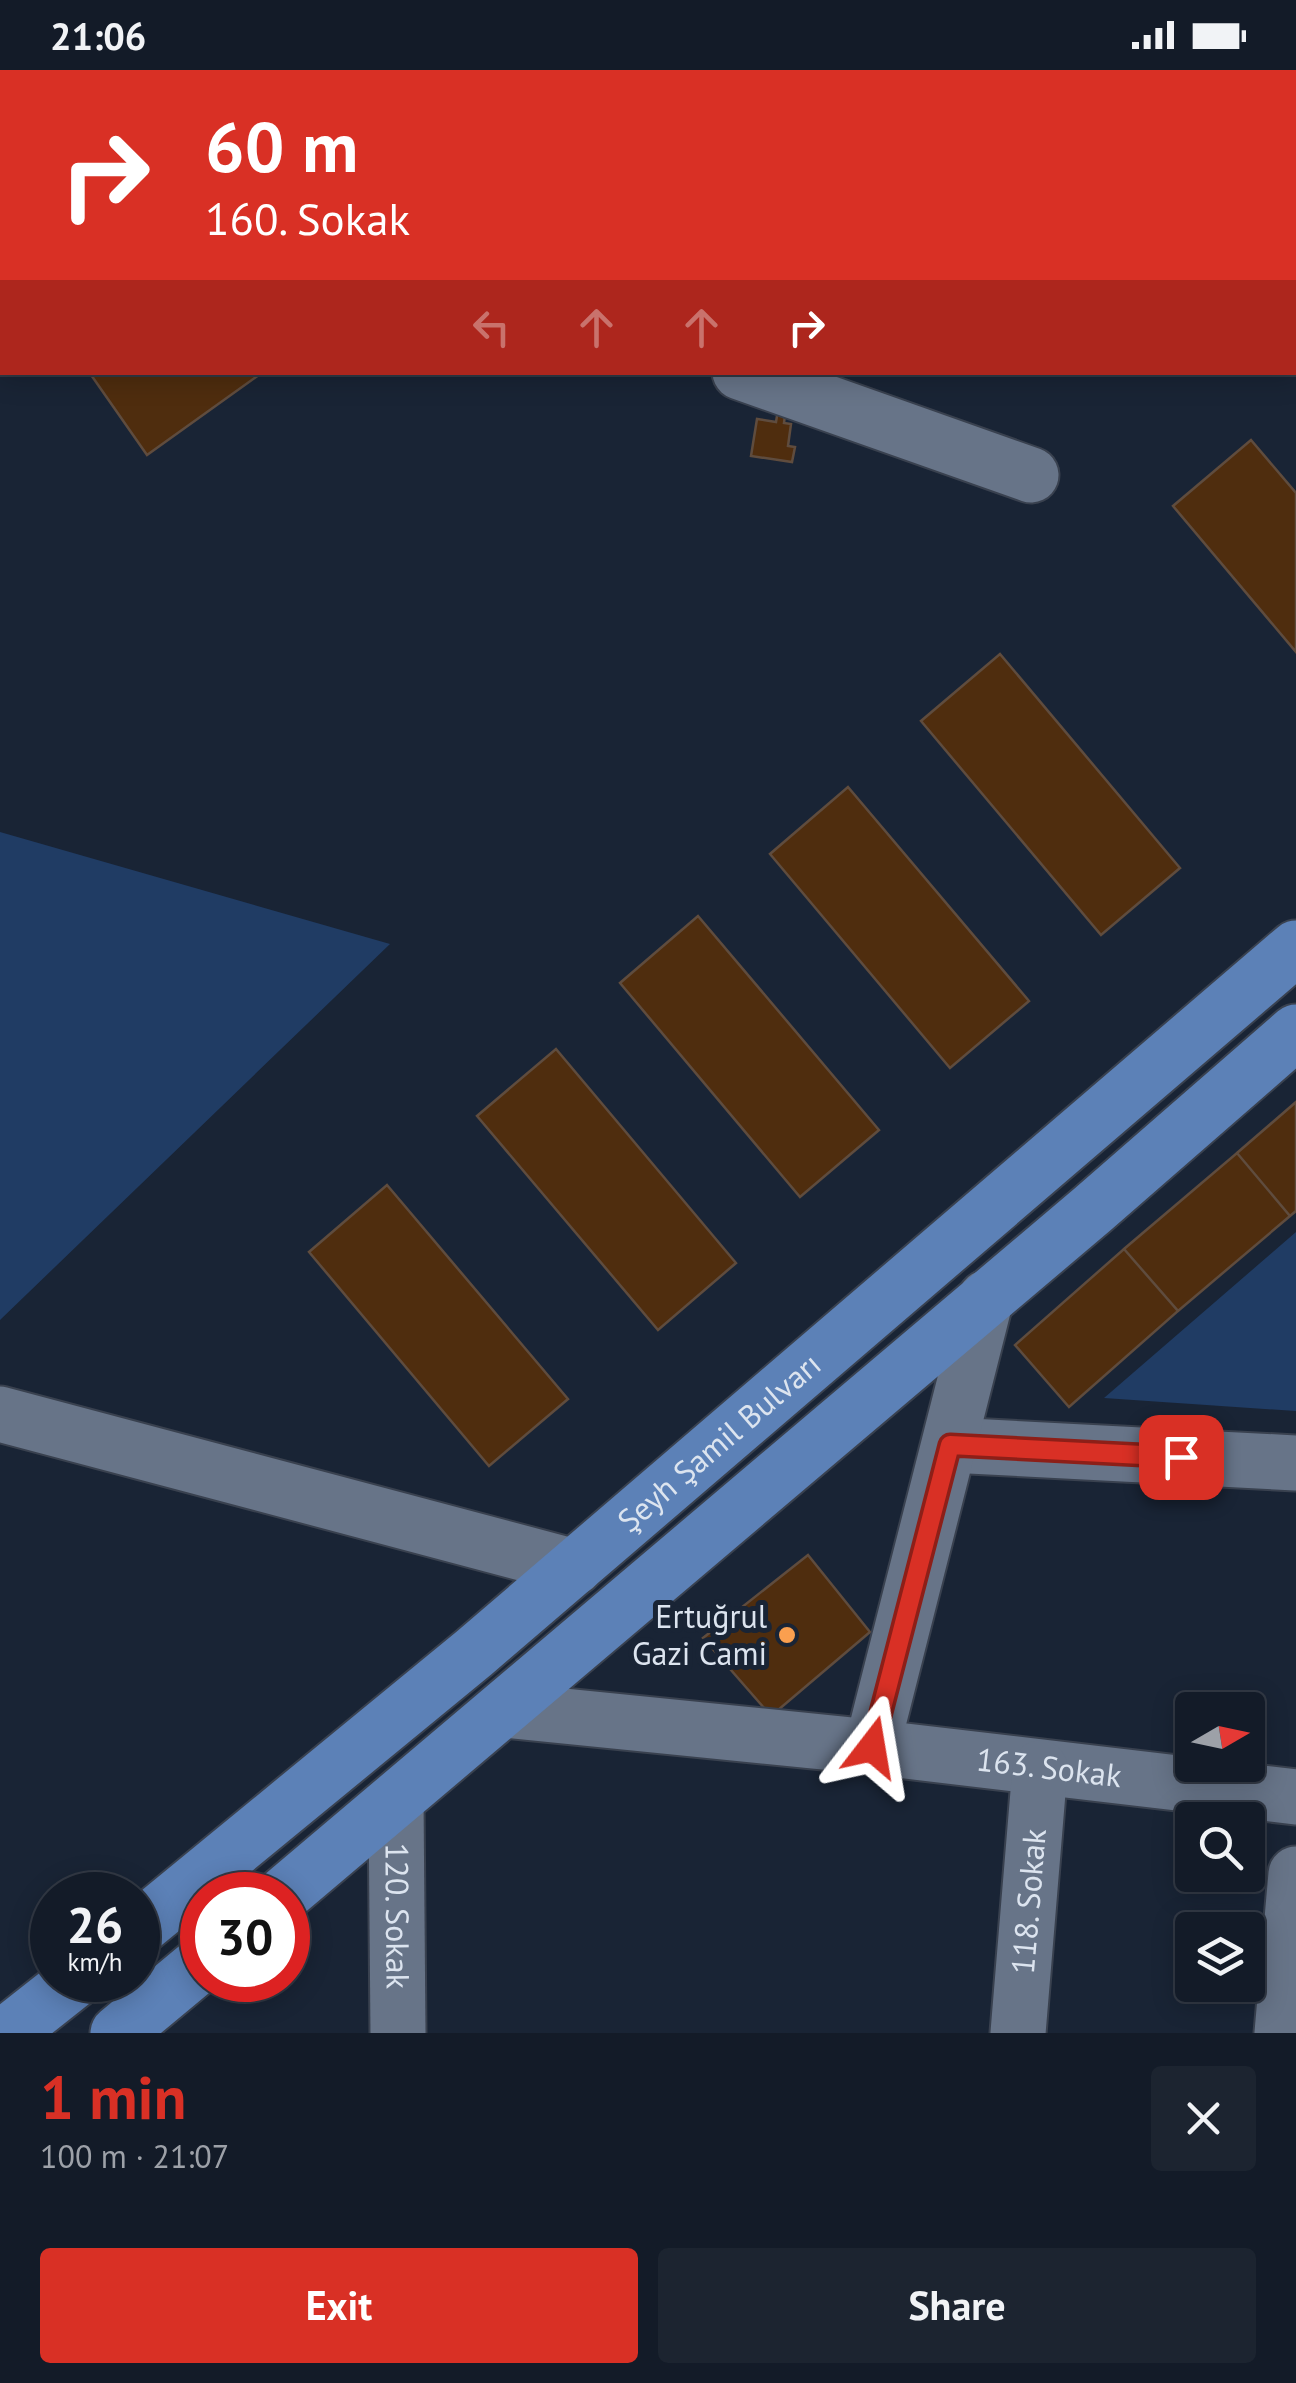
<!DOCTYPE html>
<html lang="en">
<head>
<meta charset="utf-8">
<style>
	:root { --surface:#131b28; --page:#1c2430; --text:#f1f3f6; --muted:#9da1a8; --line:#323945; --accent:#d93025 }
	body { margin:0; font-family:"PT Sans",sans-serif; background:var(--page); color:var(--text); height:100vh; display:flex; flex-direction:column; font-size:38px; white-space:nowrap }
	* { box-sizing:border-box; margin:0 }
	p { font-size:32px; color:var(--muted) }
	.icon { flex:none; width:55px; height:55px; fill:none; stroke:currentColor; stroke-width:2; stroke-linecap:round; stroke-linejoin:round }
	.map { position:relative; height:1963px; overflow:hidden }
	.details { display:flex; flex-direction:column; background:var(--surface); flex:1 }
	.details>* { flex:none }
	.banner { position:absolute; left:0px; top:0px; width:1298px; height:305px; box-shadow:0 5px 25px #0003,0 0 0 2px var(--line); background:#d93025; color:#fff; overflow:hidden }
	.needle { width:65px; rotate:81deg }
	.controls { position:absolute; left:1175px; top:1622px; display:grid; gap:20px }
	.controls a { display:grid; place-items:center; width:90px; height:90px; border-radius:10px; background:var(--surface); box-shadow:0 5px 25px #0003,0 0 0 2px var(--line); font-size:50px }
	.speed { position:absolute; left:30px; top:1802px; display:flex; gap:20px; font-size:50px; font-weight:700; text-align:center }
	.speed>* { display:grid; place-content:center; width:130px; height:130px; border-radius:50%; background:var(--surface); box-shadow:0 5px 25px #0003,0 0 0 2px var(--line); line-height:1 }
	.speed small { font-size:25px; font-weight:400 }
	.speed .limit { border:15px solid #d22; background:#fff; color:#111 }
	.pin { position:absolute; display:grid; place-items:center; width:85px; height:85px; color:#fff; margin:-42px; border-radius:20px; box-shadow:0 5px 15px #0006 }
	.me { position:absolute; width:110px; margin:-55px; rotate:14deg; stroke-linejoin:round; filter:drop-shadow(0 0 8px #0008) }
	.turn { display:flex; align-items:center; gap:35px; height:210px; padding:0 40px; font-size:45px }
	.turn .icon { width:130px; height:130px; stroke-width:2.5 }
	.turn b { display:block; font-size:70px; line-height:85px }
	.lanes { display:flex; align-items:center; height:95px; padding:0 40px; background:#0003; justify-content:center; gap:50px; direction:ltr }
	.lanes .off { opacity:.35 }
	.round { display:grid; place-items:center; flex:none; width:105px; height:105px; border-radius:10px; background:var(--page) }
	.headline { display:flex; align-items:center; justify-content:space-between; height:170px; padding:0 40px }
	h1 { font-size:60px; font-weight:800; line-height:75px; color:var(--accent) }
	.action { display:flex; gap:20px; margin-top:auto; padding:20px 40px }
	.action a { flex:1; height:115px; border-radius:10px; background:var(--accent); color:#fff; font-size:40px; font-weight:800; line-height:115px; text-align:center }
	.action a+a { background:var(--page); color:var(--text) }
	.status { display:flex; justify-content:space-between; align-items:center; height:70px; padding:0 50px; background:var(--surface); direction:ltr }
	.status svg { height:28px; fill:currentColor }
	.map>svg:first-child { display:block }
	.green { fill:#203c64 }
	.building { fill:#4f2d0e; stroke:#5f4c3e; stroke-width:2.5 }
	.lines { fill:none; stroke-linecap:round; stroke-linejoin:round }
	.minor-casing { stroke:#39414f; stroke-width:59 }
	.major-casing { stroke:#39414f; stroke-width:59 }
	.minor { stroke:#677488; stroke-width:55 }
	.major { stroke:#5c81b7; stroke-width:55 }
	.route-casing { stroke:#8d1f18; stroke-width:25 }
	.route { stroke:#d93025; stroke-width:18 }
	.poi-dot { fill:#fa9f4f; stroke:#192435; stroke-width:4 }
	.labels { text-anchor:middle; stroke-width:10; stroke-linejoin:round; paint-order:stroke }
	.street-label { font-size:32px; fill:#dce4ef; stroke:#192435 }
	.poi-label { font-size:32px; fill:#dce4ef; stroke:#192435; text-anchor:end }
</style>
</head>
<body>
<div class="status"><b>21:06</b><svg viewBox="0 0 49 12"><path d="M0 12V9h3v3zM5 12V6h3v6zM10 12V3h3v9zM15 12V0h3v12zM26 1h20v11H26zM47 4h2v5h-2z"/></svg></div>
<div class="map">
<svg width="1296" height="1963" viewBox="0 0 1296 1963">
	<rect width="100%" height="100%" fill="#192435"/>
	<path class="green" d="M 0,762 L 390,874 L 0,1250 Z
		M 1296,1162 L 1296,1341 L 1104,1328 Z"/>
	<path class="building" d="M 89,302 L 263,302 L 147,385 Z
		M 780,328 L 787,330 L 784,353 L 791,354 L 788,376 L 795,377 L 792,392 L 751,386 L 757,349 L 776,352 Z
		M 1251,370 L 1296,423 L 1296,582 L 1173,436 Z
		M 1000,584 L 1180,798 L 1101,865 L 921,651 Z
		M 848,717 L 1029,931 L 950,998 L 770,784 Z
		M 698,846 L 879,1060 L 800,1127 L 620,913 Z
		M 556,979 L 736,1193 L 658,1260 L 477,1046 Z
		M 1296,1032 L 1296,1141 L 1290,1146 L 1237,1083 Z
		M 1237,1083 L 1290,1146 L 1178,1241 L 1124,1179 Z
		M 387,1115 L 568,1329 L 489,1396 L 309,1182 Z
		M 1124,1179 L 1178,1241 L 1069,1337 L 1015,1275 Z
		M 808,1485 L 870,1562 L 771,1646 L 703,1568 Z"/>
	<g class="lines">
		<defs>
			<g id="minor">
				<path d="M 0,58 L 2,58"/>
				<path d="M 740,302 L 1031,405"/>
				<path d="M 0,1344 L 575,1497"/>
				<path d="M 950,1375 L 1296,1393"/>
				<path id="s1" d="M 504,1640 L 872,1677 L 1296,1727"/>
				<path d="M 872,1677 L 986,1228"/>
				<path id="s2" d="M 396,1731 L 398,1963"/>
				<path id="s3" d="M 1018,1963 L 1040,1698"/>
				<path d="M 1282,1963 L 1296,1804"/>
			</g>
			<g id="major">
				<path d="M 283,1825 L 1093,1139 L 1296,962"/>
				<path id="s4" d="M 138,1859 L 474,1583 L 1296,878"/>
				<path d="M 8,1963 L 75,1910"/>
				<path d="M 118,1963 L 202,1893"/>
			</g>
		</defs>
		<use href="#minor" class="minor-casing"/>
		<use href="#major" class="major-casing"/>
		<use href="#minor" class="minor"/>
		<use href="#major" class="major"/>
	</g>
	<g class="lines">
		<defs>
			<path id="route" d="M 872,1677 L 950,1375 L 1181,1387"/>
		</defs>
		<use href="#route" class="route-casing"/>
		<use href="#route" class="route"/>
	</g>
	<circle class="poi-dot" cx="787" cy="1565" r="10"/>
	<g class="labels">
		<g class="street-label">
			<text dy="11" stroke="none"><textPath href="#s4" startOffset="758">Şeyh Şamil Bulvarı</textPath></text>
			<text dy="11" stroke="none"><textPath href="#s1" startOffset="548">163. Sokak</textPath></text>
			<text dy="11" stroke="none"><textPath href="#s3" startOffset="132">118. Sokak</textPath></text>
			<text dy="11" stroke="none"><textPath href="#s2" startOffset="115">120. Sokak</textPath></text>
		</g>
		<g class="poi-label">
			<text x="767" y="1558">Ertuğrul<tspan x="767" dy="37">Gazi Cami</tspan></text>
		</g>
	</g>
</svg>
<div class="controls">
<a><svg class="needle" viewBox="-14 -14 28 28"><path d="M0-13l5 13h-10z" fill="#e53935"/><path d="M0 13l5-13h-10z" fill="#9da1a8"/></svg></a>
<a><svg class="icon" aria-label="search" viewBox="0 0 24 24"><circle cx="10" cy="10" r="6"/><path d="M15 15l6 6"/></svg></a>
<a><svg class="icon" aria-label="layers" viewBox="0 0 24 24"><path d="M12 4l9 5-9 5-9-5zM3 14l9 5 9-5"/></svg></a>
</div>
<div class="speed"><div>26<small>km/h</small></div><div class="limit">30</div></div>
<div class="pin" style="left:1181px;top:1387px;background:#d93025"><svg class="icon" aria-label="arrive" viewBox="0 0 24 24"><path d="M6 21V4h12l-3 4 3 4H6"/></svg></div>
<svg class="me" style="left:872px;top:1677px" viewBox="-20 -20 40 40"><path d="M0-17L14 15 0 8-14 15z" fill="#d93025" stroke="#fff" stroke-width="4"/></svg>
<div class="banner">
<div class="turn"><svg class="icon" aria-label="right" viewBox="0 0 24 24"><path d="M7 20v-9h11M14 6l5 5-5 5"/></svg><div><b>60 m</b>160. Sokak</div></div>
<div class="lanes"><svg class="icon off" aria-label="left" viewBox="0 0 24 24"><path d="M17 20v-9H6M10 6l-5 5 5 5"/></svg><svg class="icon off" aria-label="ahead" viewBox="0 0 24 24"><path d="M12 20V5M6 11l6-6 6 6"/></svg><svg class="icon off" aria-label="ahead" viewBox="0 0 24 24"><path d="M12 20V5M6 11l6-6 6 6"/></svg><svg class="icon" aria-label="right" viewBox="0 0 24 24"><path d="M7 20v-9h11M14 6l5 5-5 5"/></svg></div>
</div>
</div>
<section class="details">
<div class="headline"><div><h1>1 min</h1><p>100 m · 21:07</p></div><a class="round"><svg class="icon" aria-label="close" viewBox="0 0 24 24"><path d="M6 6l12 12M18 6L6 18"/></svg></a></div>
<div class="action"><a>Exit</a><a>Share</a></div>
</section>
</body>
</html>
